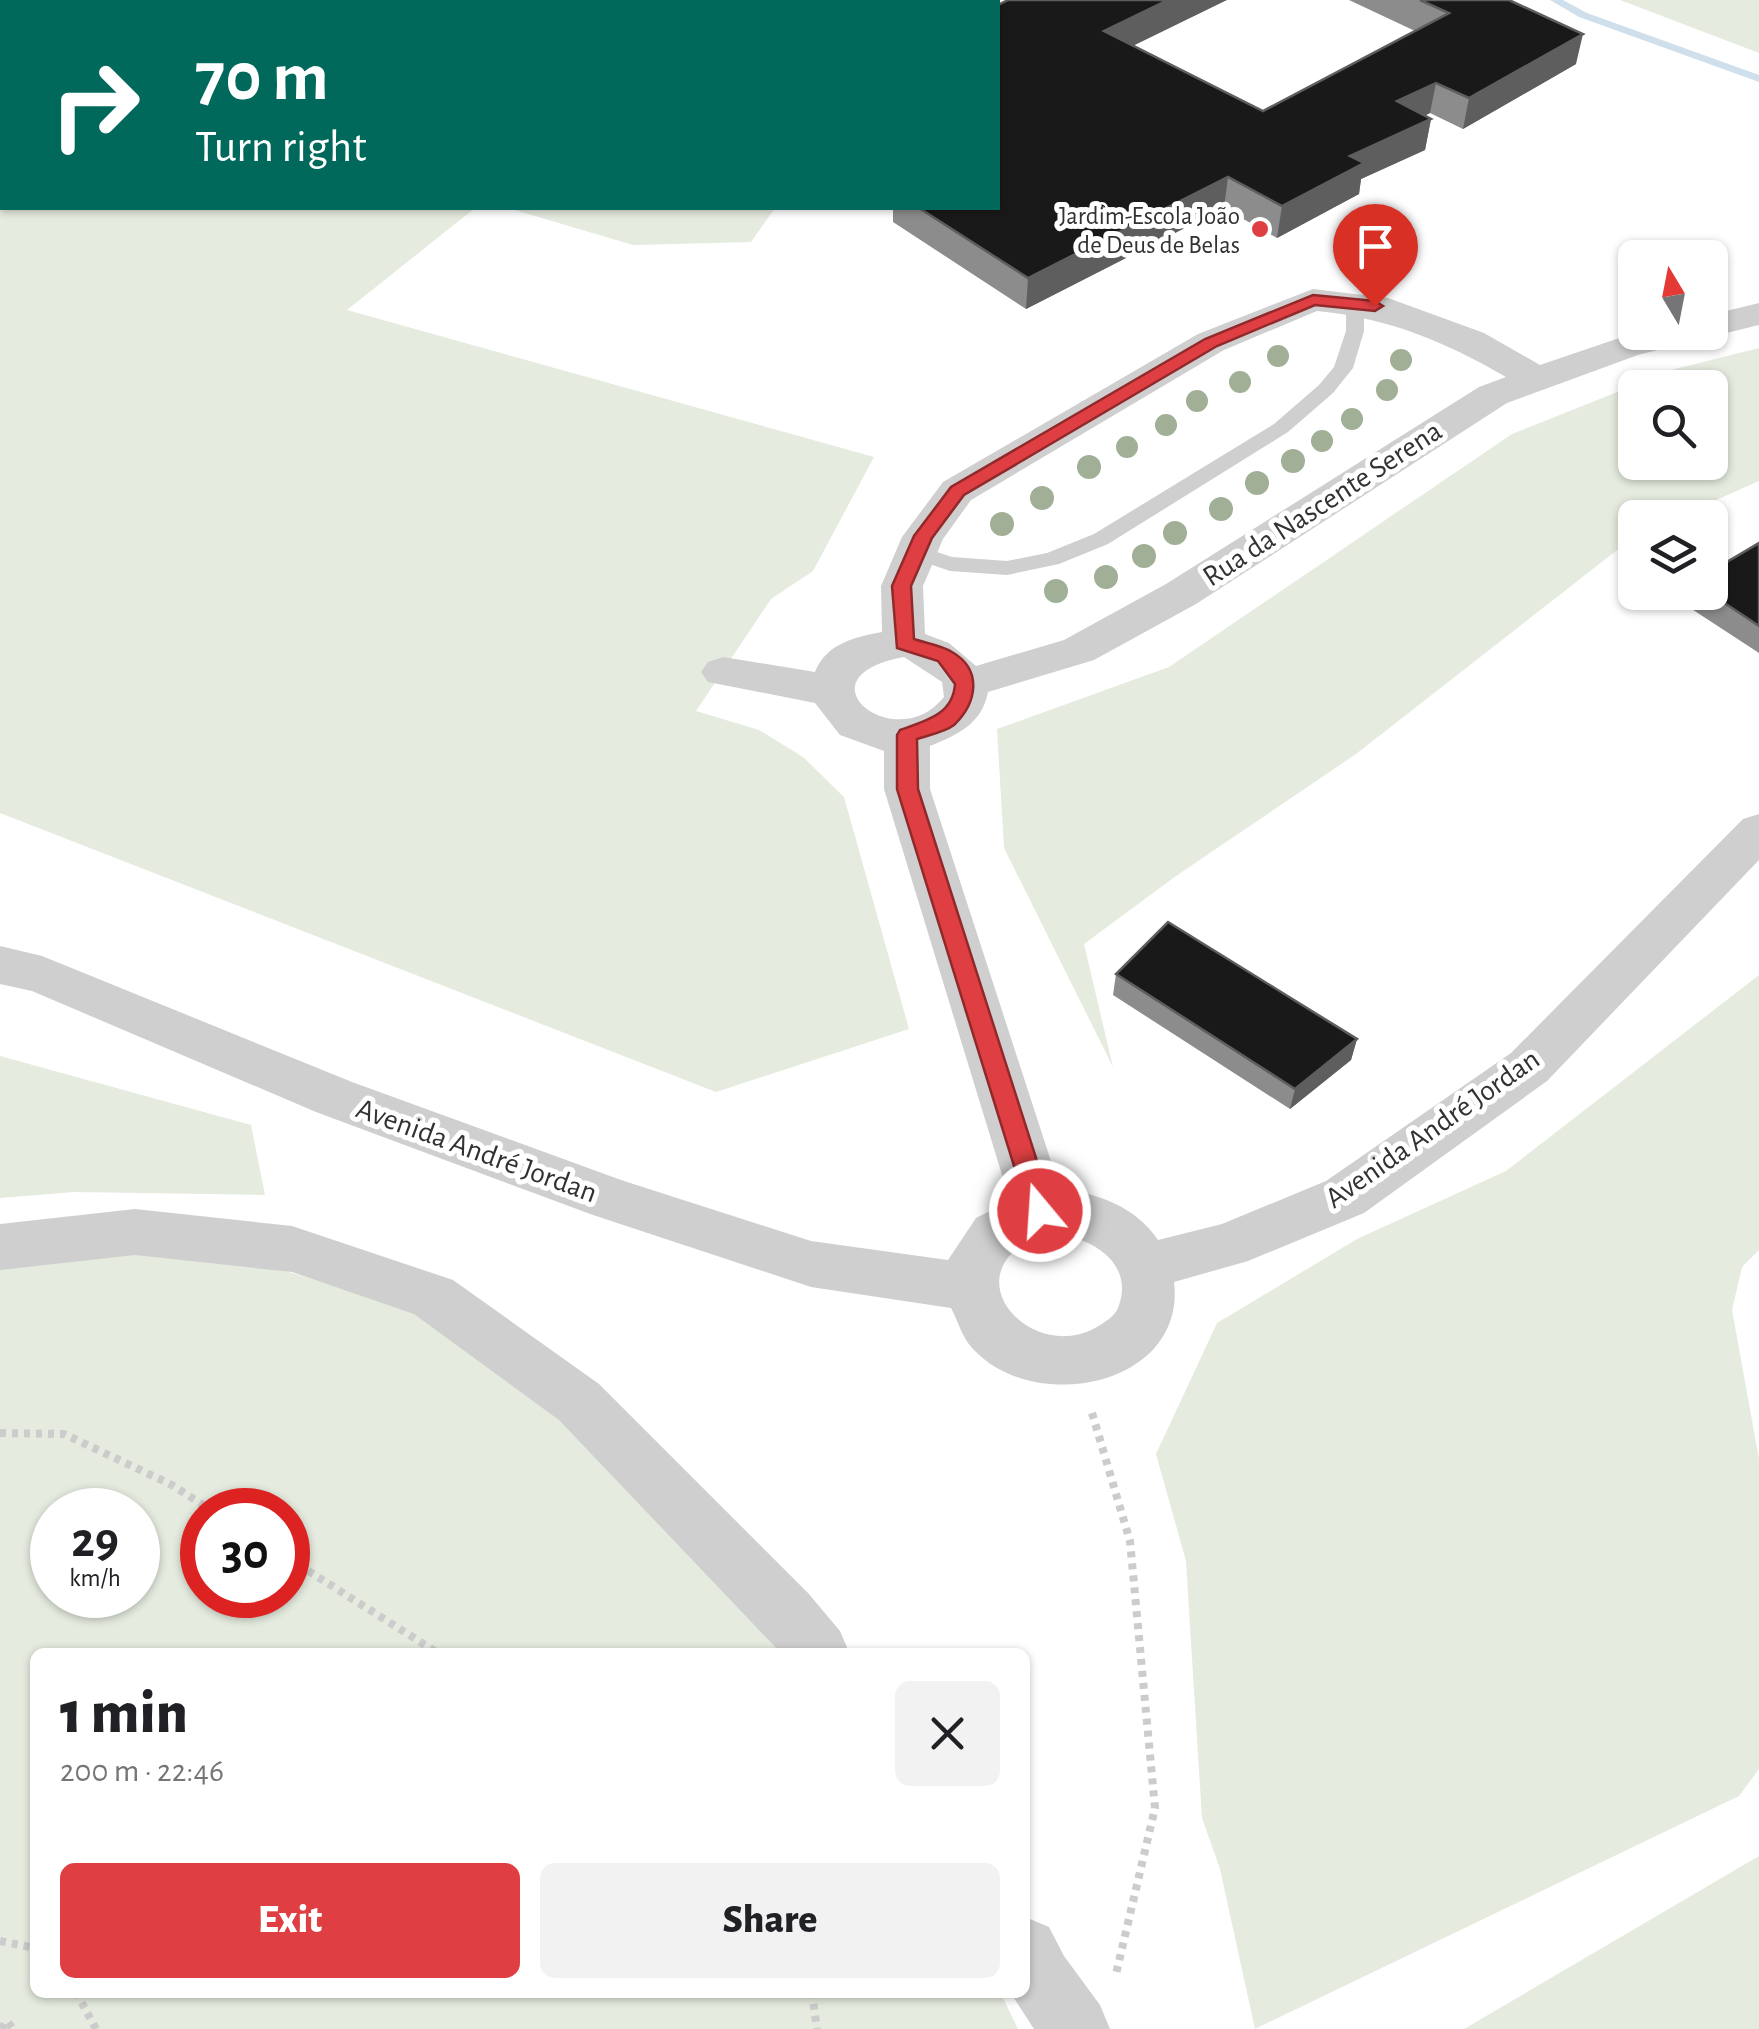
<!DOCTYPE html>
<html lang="en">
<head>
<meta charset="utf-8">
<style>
	:root { --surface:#fff; --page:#f2f2f2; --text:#202124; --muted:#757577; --accent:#df3f42 }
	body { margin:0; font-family:"Alegreya Sans",sans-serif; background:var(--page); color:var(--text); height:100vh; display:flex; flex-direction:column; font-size:38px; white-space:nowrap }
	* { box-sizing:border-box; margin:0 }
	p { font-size:32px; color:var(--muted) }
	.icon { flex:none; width:55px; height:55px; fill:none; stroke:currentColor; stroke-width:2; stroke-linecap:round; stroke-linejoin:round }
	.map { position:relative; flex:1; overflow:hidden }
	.side { position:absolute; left:30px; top:1648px; width:1000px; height:350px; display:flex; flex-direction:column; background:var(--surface); border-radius:15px; box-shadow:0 2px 8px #0004 }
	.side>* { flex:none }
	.hud { position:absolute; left:0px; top:0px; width:1000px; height:210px; box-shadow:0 2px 8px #0004; background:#00695c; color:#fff; overflow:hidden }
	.needle { width:65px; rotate:350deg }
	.controls { position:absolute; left:1618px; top:240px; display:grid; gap:20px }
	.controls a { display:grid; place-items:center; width:110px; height:110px; border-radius:15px; background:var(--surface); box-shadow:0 2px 8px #0004; font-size:50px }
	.speed { position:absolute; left:30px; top:1488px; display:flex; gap:20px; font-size:50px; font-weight:700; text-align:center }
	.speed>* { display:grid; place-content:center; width:130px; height:130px; border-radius:50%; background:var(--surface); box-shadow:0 2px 8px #0004; line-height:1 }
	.speed small { font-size:25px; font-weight:400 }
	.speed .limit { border:15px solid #d22; background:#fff; color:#111 }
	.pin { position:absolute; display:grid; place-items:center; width:85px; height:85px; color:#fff; margin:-102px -42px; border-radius:50% 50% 50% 0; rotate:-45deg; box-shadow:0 0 10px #0007 }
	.pin .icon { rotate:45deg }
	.me { position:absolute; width:110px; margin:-55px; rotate:342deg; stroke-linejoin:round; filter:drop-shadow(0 0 8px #0008) }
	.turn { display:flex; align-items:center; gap:35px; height:210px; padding:0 30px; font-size:45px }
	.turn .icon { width:130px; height:130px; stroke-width:2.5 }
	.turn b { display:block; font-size:70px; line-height:85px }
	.round { display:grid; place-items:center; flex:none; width:105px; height:105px; border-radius:15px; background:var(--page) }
	.summary { display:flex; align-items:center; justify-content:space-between; height:170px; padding:0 30px }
	h1 { font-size:60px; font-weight:800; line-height:75px }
	.button { display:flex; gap:20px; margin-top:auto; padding:20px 30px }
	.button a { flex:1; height:115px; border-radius:15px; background:var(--accent); color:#fff; font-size:40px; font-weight:800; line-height:115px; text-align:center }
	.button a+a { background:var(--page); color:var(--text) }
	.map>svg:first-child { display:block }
	.green { fill:#e5ebdf; fill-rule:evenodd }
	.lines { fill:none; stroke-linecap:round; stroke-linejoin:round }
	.stream { fill:#cfdfec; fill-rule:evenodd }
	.path { stroke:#ccc; stroke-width:8; stroke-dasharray:6 6; stroke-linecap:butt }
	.service { fill:#cfcfcf; fill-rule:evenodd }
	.minor { fill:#cfcfcf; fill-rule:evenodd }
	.tree { fill:#a0af96 }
	.wall { fill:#8c8c8c }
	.shaded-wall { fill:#5e5e5e }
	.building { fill:#191919; stroke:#5e5e5e; stroke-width:2.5 }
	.route { fill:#df3f42; stroke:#91292b; stroke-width:2.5 }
	.poi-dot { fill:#df3f42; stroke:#fff; stroke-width:4 }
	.labels { text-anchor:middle; stroke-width:10; stroke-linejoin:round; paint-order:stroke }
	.far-poi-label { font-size:25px; fill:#323232; stroke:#fff; text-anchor:end }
	.street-label { font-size:30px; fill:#323232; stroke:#fff }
</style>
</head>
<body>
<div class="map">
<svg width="1759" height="2029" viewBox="0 0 1759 2029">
	<rect width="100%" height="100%" fill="#fff"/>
	<path class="green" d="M 0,0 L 845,0 L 2,2 L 2,208 L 475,208 L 347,310 L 874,457 L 813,571 L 771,599 L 696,711 L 759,730 L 803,757 L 844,797 L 909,1029 L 716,1092 L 0,813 Z
		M 1620,0 L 1759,0 L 1759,53 Z
		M 508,208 L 775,208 L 751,242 L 633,245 Z
		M 1759,348 L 1759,481 L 1678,517 L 1635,518 L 1635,536 L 1356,754 L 1176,876 L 1084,944 L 1113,1067 L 1004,848 L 997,729 L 1169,667 L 1512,434 L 1675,369 ZM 1635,388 L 1710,388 L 1710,462 L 1635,462 Z
		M 1759,975 L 1759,1250 L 1742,1267 L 1732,1310 L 1759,1459 L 1759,1769 L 1739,1796 L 1255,2029 L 1220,1869 L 1202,1818 L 1186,1561 L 1156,1454 L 1217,1323 L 1357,1239 L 1506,1171 Z
		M 0,1056 L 251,1125 L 265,1195 L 74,1192 L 0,1198 Z
		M 122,1245 L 236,1256 L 421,1312 L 564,1419 L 790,1652 L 35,1652 L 35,1992 L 1000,1992 L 1018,2029 L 0,2029 L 0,1257 ZM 52,1510 L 138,1510 L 138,1595 L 52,1595 ZM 202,1510 L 288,1510 L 288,1595 L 202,1595 Z
		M 1759,1856 L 1759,2029 L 1464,2029 Z"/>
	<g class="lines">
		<path class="stream" d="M 1550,0 L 1563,0 L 1587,13 L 1759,75 L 1759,82 L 1579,17 Z"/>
		<path class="path" d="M 1092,1413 L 1130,1541 L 1155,1808 L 1116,1974
			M 0,1433 L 64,1434 L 172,1485 L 211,1510
			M 288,1558 L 436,1652
			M 0,1941 L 35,1948
			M 76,1992 L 96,2029
			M 812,1992 L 817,2029
			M 1,2029 L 7,2021 L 13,2029"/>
		<path class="service" d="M 1355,298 L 1364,304 L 1364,331 L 1353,368 L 1333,393 L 1288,432 L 1108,544 L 1059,564 L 1007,575 L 950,571 L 909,557 L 906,552 L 916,545 L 952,557 L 1007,561 L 1047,553 L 1094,534 L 1274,424 L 1319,385 L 1334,367 L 1346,331 L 1346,304 Z"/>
		<path class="minor" d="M 1313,289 L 1388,298 L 1484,333 L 1540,365 L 1637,332 L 1710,332 L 1710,315 L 1759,303 L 1759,325 L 1710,337 L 1701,335 L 1697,340 L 1638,355 L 1507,403 L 1196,604 L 1094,660 L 988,692 C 982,724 957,735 930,746 L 930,789 L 1060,1189 C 1098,1193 1136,1207 1158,1240 L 1222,1224 L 1326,1181 L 1511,1053 L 1743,819 L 1759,814 L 1759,860 L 1547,1081 L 1364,1213 L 1248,1261 L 1174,1282 C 1187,1388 1026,1418 968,1343 C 961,1333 957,1319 951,1308 L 811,1287 L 593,1215 L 316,1112 L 32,991 L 0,984 L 0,946 L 42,956 L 352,1082 L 621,1180 L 811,1241 L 948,1260 L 976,1218 L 1010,1201 L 884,789 L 884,751 L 840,735 L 815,703 L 708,682 L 701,672 L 708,662 L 723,657 L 815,672 C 826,644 854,637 882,632 L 881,586 L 902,537 L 943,482 L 1198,334 ZM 1317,311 C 1388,318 1444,341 1506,377 L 1479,387 L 1166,584 L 1064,640 L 976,666 L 949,643 L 925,634 L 923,586 L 943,539 L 971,500 L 1224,350 ZM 904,657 L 942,682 L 944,697 C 896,758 794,677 904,657 ZM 1046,1233 C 1084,1234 1137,1259 1118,1308 C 1114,1317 1104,1323 1095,1328 C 1039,1359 969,1295 1013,1252 C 1021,1244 1036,1239 1046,1233 Z
			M 135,1209 L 292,1226 L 453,1280 L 599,1384 L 808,1593 L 840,1631 L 849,1652 L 780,1652 L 559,1420 L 414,1314 L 292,1272 L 135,1255 L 0,1270 L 0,1224 Z
			M 1025,1917 L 1049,1927 L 1064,1956 L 1100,2005 L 1110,2029 L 1034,2029 L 1010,1992 L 1025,1992 Z"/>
	</g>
	<g class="tree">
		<circle cx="1278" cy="356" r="11"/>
		<circle cx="1401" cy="360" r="11"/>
		<circle cx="1240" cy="382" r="11"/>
		<circle cx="1387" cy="390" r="11"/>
		<circle cx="1197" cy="401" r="11"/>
		<circle cx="1352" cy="419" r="11"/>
		<circle cx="1166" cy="425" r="11"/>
		<circle cx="1322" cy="441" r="11"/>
		<circle cx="1127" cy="447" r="11"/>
		<circle cx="1293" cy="461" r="12"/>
		<circle cx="1089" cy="467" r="12"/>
		<circle cx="1257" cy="483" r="12"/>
		<circle cx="1042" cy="498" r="12"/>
		<circle cx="1221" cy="509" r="12"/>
		<circle cx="1002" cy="524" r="12"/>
		<circle cx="1175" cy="533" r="12"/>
		<circle cx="1144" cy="556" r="12"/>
		<circle cx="1106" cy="577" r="12"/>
		<circle cx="1056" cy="591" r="12"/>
	</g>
	<path class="wall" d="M 1349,0 L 1509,0 L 1576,64 L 1463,129 L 1430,113 L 1424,116 L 1431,119 L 1425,150 L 1361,179 L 1359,194 L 1277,238 L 1224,208 L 1026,309 L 893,222 L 893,208 L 998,208 L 1134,45 L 1263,111 L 1415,31 Z
		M 1759,543 L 1759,653 L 1684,604 L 1688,592 L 1710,592 Z
		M 1116,974 L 1357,1039 L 1351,1060 L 1290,1109 L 1113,995 Z"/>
	<path class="shaded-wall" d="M 1168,0 L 1227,0 L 1102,61 L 1104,31 Z
		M 1583,34 L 1576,64 L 1463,129 L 1469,98 Z
		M 1436,83 L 1430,113 L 1391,132 L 1397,101 Z
		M 1431,119 L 1425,150 L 1361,179 L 1359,194 L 1277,238 L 1282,206 L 1350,156 Z
		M 1228,177 L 1224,208 L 1026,309 L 1028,278 Z
		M 1357,1039 L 1351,1060 L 1290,1109 L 1295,1089 Z"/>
	<path class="building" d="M 1008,0 L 1168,0 L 1104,31 L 1263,111 L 1449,13 L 1420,0 L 1509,0 L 1583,34 L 1469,98 L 1436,83 L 1397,101 L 1431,119 L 1350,156 L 1364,163 L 1282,206 L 1228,177 L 1028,278 L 919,208 L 998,208 L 998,5 Z
		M 1759,543 L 1759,626 L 1708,592 L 1710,592 L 1710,572 Z
		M 1168,922 L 1357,1039 L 1295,1089 L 1116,974 Z"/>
	<path class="route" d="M 1313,295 L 1375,301 L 1383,306 L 1375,311 L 1315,305 L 1217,346 L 964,495 L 932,538 L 911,586 L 914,639 C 925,643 941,645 952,652 C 983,670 977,703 954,725 C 945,732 929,735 917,739 L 918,789 L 1053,1211 L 1049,1218 L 1032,1218 L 1028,1211 L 897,789 L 897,735 L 900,730 C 925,721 953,715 955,684 L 938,661 L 897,648 L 892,586 L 914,536 L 951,487 L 1205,339 Z"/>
	<circle class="poi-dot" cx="1260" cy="229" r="10"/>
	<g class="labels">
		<g class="far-poi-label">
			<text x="1240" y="224">Jardim-Escola João<tspan x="1240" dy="29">de Deus de Belas</tspan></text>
		</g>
		<g class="street-label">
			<text transform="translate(1322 503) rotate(-33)" y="10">Rua da Nascente Serena</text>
			<text transform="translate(1432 1128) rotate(-35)" y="10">Avenida André Jordan</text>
			<text transform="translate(477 1150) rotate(20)" y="10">Avenida André Jordan</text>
		</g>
	</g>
</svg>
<div class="controls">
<a><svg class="needle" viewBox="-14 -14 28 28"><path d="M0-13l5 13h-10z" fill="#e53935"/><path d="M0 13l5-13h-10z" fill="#757577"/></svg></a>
<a><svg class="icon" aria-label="search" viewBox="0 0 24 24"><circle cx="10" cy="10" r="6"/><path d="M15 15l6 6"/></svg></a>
<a><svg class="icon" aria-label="layers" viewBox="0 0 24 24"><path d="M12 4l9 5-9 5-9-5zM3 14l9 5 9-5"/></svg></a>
</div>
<div class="speed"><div>29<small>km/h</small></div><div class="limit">30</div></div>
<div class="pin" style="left:1375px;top:306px;background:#d93025"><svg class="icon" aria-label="arrive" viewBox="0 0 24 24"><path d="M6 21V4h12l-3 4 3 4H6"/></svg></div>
<svg class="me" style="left:1040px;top:1211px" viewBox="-20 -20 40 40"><circle r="17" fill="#df3f42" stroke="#fff" stroke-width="3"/><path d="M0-11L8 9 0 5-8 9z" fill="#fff"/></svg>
<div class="hud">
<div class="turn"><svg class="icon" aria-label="right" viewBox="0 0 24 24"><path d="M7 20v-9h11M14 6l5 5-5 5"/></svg><div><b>70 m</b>Turn right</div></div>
</div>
<section class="side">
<div class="summary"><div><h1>1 min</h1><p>200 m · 22:46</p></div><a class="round"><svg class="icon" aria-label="close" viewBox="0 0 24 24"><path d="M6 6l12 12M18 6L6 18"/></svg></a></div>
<div class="button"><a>Exit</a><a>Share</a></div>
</section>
</div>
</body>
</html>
